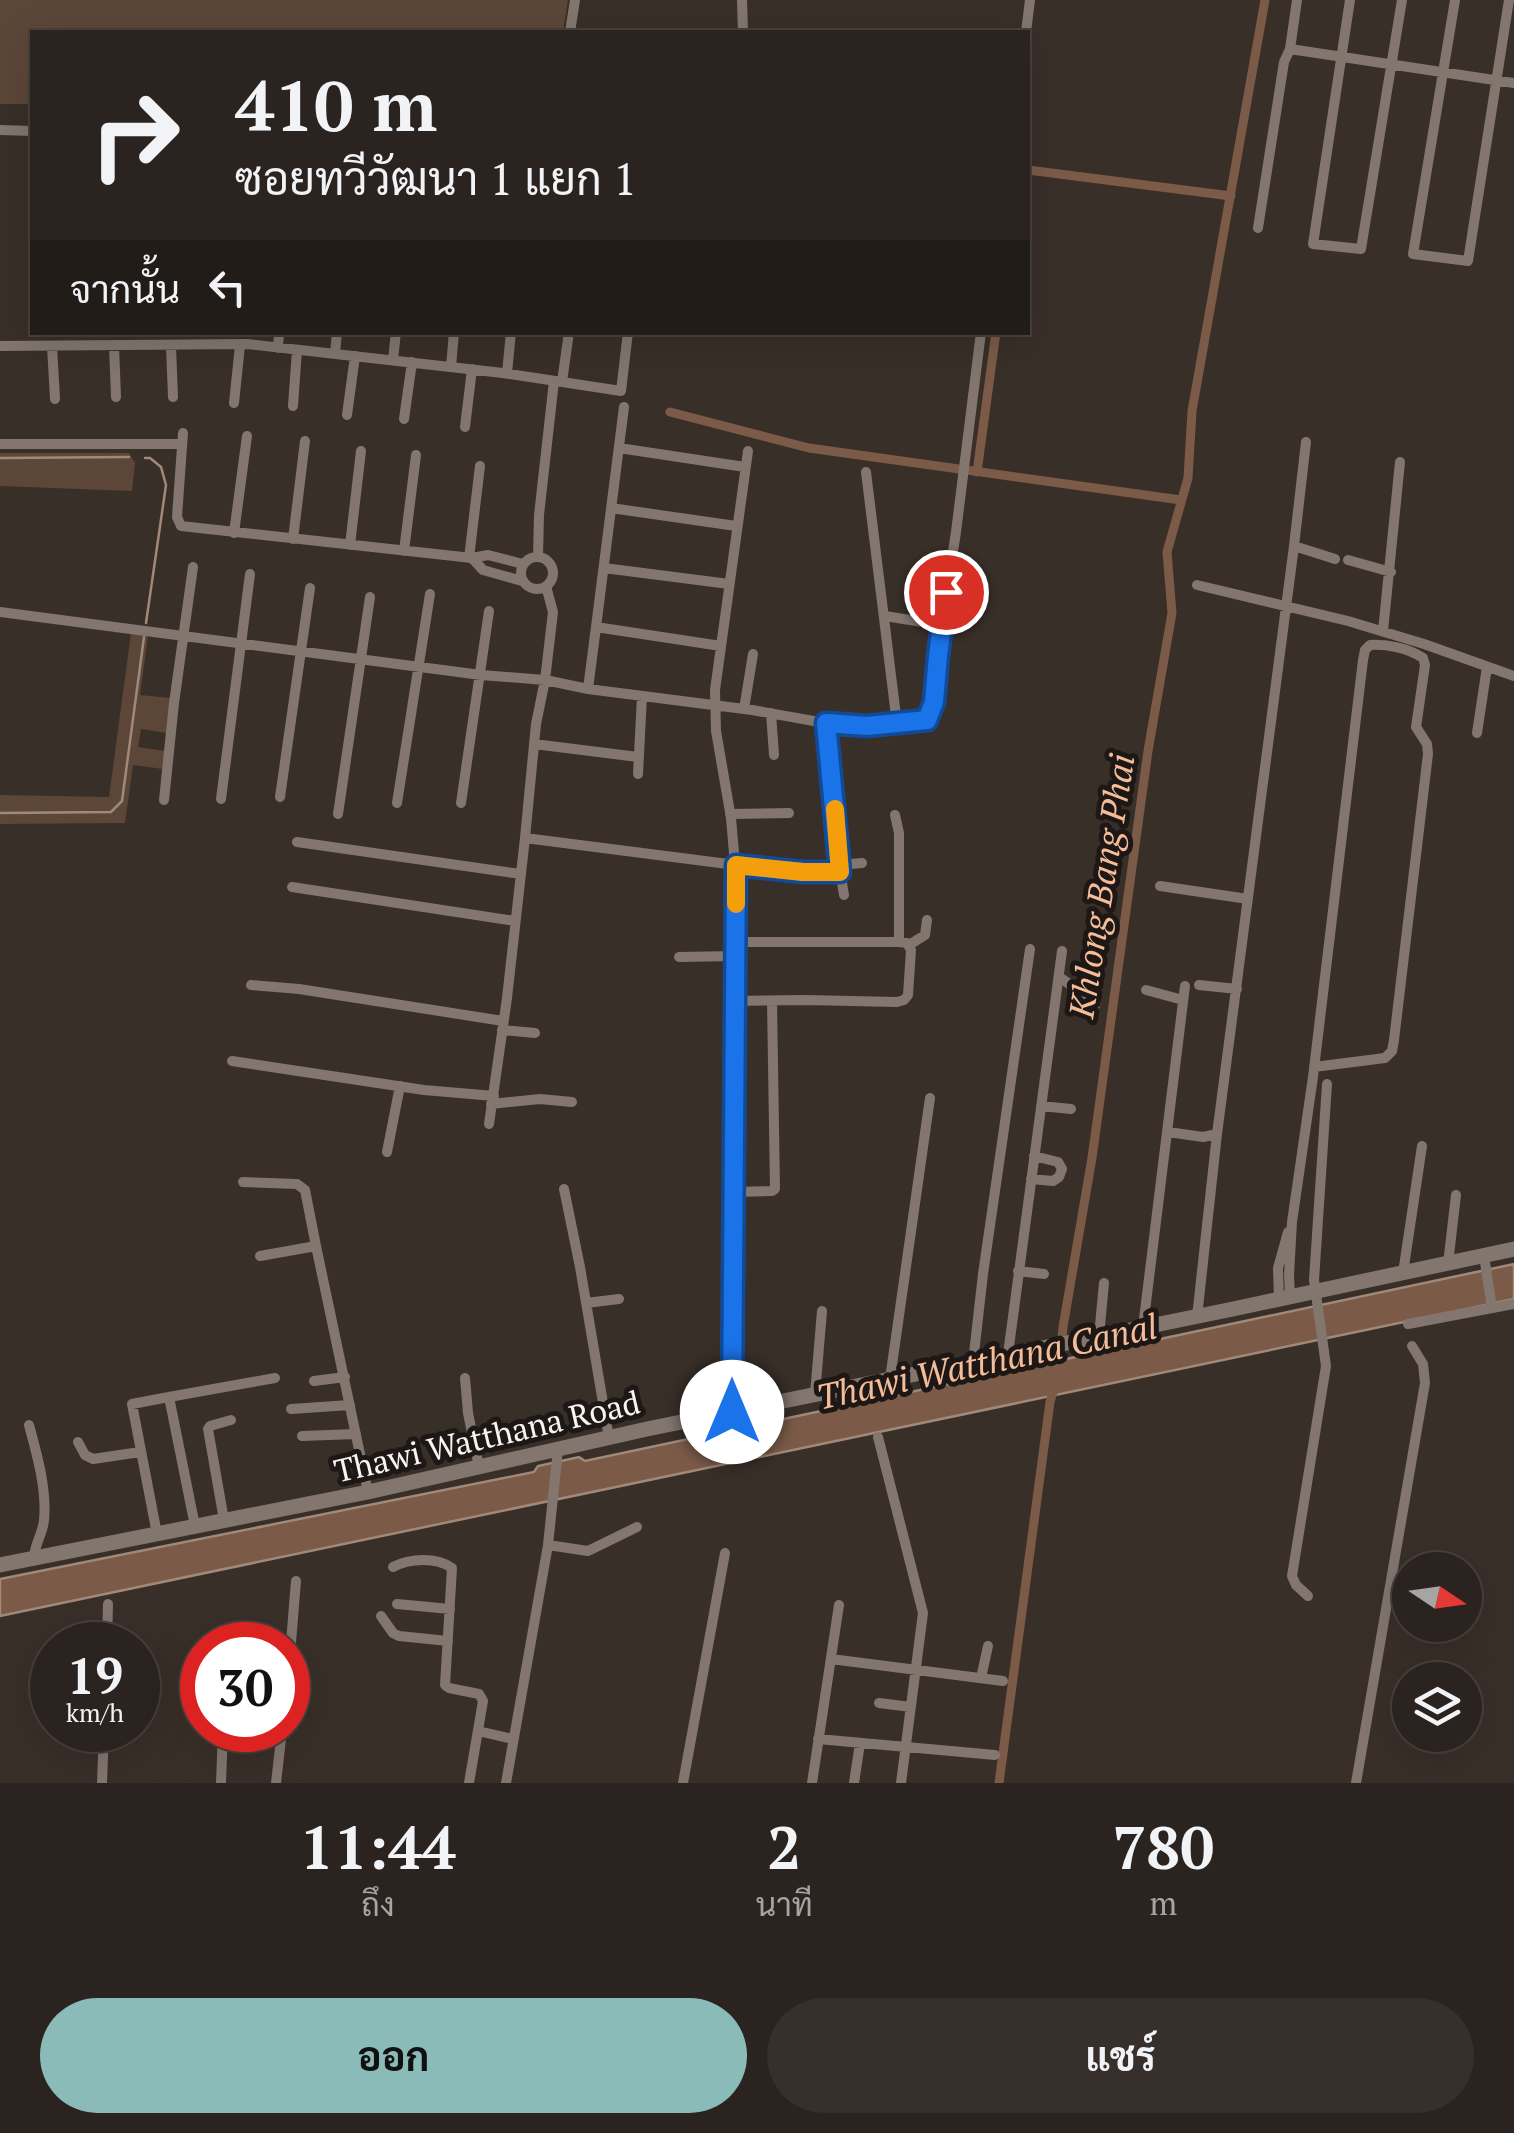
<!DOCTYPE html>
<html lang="th">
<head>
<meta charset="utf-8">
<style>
	:root { --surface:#2b231f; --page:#372f2c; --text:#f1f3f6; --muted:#a6a4a4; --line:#47403d; --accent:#8bbbb9 }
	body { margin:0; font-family:"PT Serif",Sarabun,serif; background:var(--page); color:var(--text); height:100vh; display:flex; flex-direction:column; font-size:38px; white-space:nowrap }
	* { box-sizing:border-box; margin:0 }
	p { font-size:32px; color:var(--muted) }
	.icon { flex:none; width:55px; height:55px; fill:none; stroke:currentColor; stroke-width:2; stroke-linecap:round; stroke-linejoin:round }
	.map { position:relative; height:1783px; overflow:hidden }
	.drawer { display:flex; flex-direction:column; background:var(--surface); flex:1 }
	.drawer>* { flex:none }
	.top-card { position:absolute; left:30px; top:30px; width:1000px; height:305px; border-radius:0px; box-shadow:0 10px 40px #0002,0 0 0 2px var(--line); background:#2b231f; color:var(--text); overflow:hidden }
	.needle { width:65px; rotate:103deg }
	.buttons { position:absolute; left:1392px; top:1552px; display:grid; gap:20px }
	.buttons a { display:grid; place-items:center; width:90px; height:90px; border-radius:50%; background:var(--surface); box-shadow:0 10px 40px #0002,0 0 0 2px var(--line); font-size:50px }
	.speed { position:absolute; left:30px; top:1622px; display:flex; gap:20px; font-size:50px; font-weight:700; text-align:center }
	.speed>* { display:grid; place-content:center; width:130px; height:130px; border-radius:50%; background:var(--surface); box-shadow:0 10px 40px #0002,0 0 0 2px var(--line); line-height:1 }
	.speed small { font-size:25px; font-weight:400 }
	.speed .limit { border:15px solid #d22; background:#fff; color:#111 }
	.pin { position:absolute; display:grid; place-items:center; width:85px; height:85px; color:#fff; margin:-42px; border:5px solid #fff; border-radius:50%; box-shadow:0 2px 10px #0007 }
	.me { position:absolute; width:110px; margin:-55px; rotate:0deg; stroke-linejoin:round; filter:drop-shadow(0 0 8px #0008) }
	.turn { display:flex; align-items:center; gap:35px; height:210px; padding:0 40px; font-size:45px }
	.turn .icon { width:130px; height:130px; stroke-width:2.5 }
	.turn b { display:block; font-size:70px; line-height:85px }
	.then { display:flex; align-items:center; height:95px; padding:0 40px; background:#0003; gap:20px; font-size:38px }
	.eta { display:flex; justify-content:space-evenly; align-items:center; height:170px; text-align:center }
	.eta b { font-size:60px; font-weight:700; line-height:70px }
	.button { display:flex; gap:20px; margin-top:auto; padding:20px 40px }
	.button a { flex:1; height:115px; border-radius:60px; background:var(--accent); color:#111; font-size:40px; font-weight:700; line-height:115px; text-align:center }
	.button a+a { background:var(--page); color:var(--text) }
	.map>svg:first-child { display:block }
	.green { fill:#5c4638 }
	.water { fill:#7b5b48; stroke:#a1897a; stroke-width:2.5 }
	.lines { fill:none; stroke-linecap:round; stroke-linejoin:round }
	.stream { stroke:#a1897a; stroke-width:2.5 }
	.canal { stroke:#7b5b48; stroke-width:9 }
	.street { stroke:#82766f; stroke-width:10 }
	.secondary { stroke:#82766f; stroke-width:15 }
	.route-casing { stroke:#114b97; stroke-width:25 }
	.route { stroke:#1a73e8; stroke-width:18 }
	.slow { stroke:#f59e0b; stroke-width:18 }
	.labels { text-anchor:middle; stroke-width:10; stroke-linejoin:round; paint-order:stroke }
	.street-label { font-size:32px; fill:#faf3ef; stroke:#1d1816 }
	.water-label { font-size:35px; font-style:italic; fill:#f5bc99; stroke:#1d1816 }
</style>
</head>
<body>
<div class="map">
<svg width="1514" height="1783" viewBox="0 0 1514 1783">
	<rect width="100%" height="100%" fill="#392f29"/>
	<path class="green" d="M 0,0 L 568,0 L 563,32 L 32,32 L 32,104 L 0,104 Z
		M 0,453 L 129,453 L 135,463 L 132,491 L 0,486 Z
		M 131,633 L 148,635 L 140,695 L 171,698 L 167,733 L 141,729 L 138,747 L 165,751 L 163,769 L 133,765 L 125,823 L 0,824 L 0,795 L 109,797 Z"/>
	<path class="water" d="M 1514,1264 L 1514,1299 L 0,1616 L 0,1579 L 534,1472 L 538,1466 L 579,1457 L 585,1461 Z"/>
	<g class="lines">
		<path class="stream" d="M 0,458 L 129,457
			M 145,458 L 150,458 L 161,467 L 166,485 L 146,623
			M 0,813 L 111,812 L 122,801 L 144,637"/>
		<path class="canal" d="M 1028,170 L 1231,196
			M 670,412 L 809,448 L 1181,500
			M 977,472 L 996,332
			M 1059,1369 L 1063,1327 L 1092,1158 L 1148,751 L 1172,613 L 1167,552 L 1188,478 L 1192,411 L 1265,0
			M 999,1783 L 1050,1402 L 1054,1389"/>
		<path class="street" d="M 742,0 L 743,32
			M 1350,0 L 1313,244 L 1361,249 L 1402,0
			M 1455,0 L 1413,254 L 1468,261 L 1509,0
			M 570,32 L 575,0
			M 1026,32 L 1030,0
			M 1290,49 L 1297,0
			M 0,130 L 32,131
			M 1258,228 L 1284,62 L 1290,49 L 1514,83
			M 0,346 L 247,344 L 503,373 L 621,391 L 628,332
			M 52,346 L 55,399
			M 114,346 L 116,397
			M 171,346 L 173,397
			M 278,348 L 279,332
			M 335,354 L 337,332
			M 393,360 L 396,332
			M 451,367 L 454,332
			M 507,373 L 511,332
			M 562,382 L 569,332
			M 234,403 L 240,345
			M 293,406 L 297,350
			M 624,407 L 596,627 L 721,646
			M 347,415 L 355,356
			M 404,419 L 412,362
			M 465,427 L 472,369
			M 183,433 L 177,517 L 181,526 L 472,558
			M 0,444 L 182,444
			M 619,448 L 745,467
			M 866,472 L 897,724
			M 611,508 L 736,526
			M 234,533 L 247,436
			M 293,539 L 305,441
			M 350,545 L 361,451
			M 1294,546 L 1306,442
			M 404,551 L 416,455
			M 538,556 L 539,515 L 554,381
			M521 573a16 16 0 1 1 32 0a16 16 0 1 1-32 0Z
			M 469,558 L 480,466
			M 1348,560 L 1391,572
			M 604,568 L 729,584
			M 522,581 L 483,570 L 472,558 L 488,555 L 523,564
			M 1197,585 L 1348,621 L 1424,644 L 1514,676
			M 0,612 L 481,675 L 545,680 L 588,689 L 752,710 L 836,725 L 867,726 L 927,720 L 935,702 L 937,655 L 956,532 L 981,332
			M 885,616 L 941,625
			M 1383,631 L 1400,462
			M 588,689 L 596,627
			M 744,709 L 753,654
			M 771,713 L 774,755
			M 1477,733 L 1487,667
			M 534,744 L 638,757
			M 638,774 L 642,696
			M 280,797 L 310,588
			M 221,799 L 250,574
			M 164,800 L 174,703 L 193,567
			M 397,803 L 430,594
			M 461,803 L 489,611
			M 338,814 L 370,597
			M 730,814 L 789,813
			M 525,838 L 536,724 L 545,680 L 553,612 L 546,586
			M 297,842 L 520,874
			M 840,865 L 862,863
			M 840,871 L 844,895
			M 1160,886 L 1248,899
			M 292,887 L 515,921
			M 735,942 L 899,942
			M 909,945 L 925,935 L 927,920
			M 679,957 L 735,956
			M 1059,977 L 1096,1002 L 1092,1014
			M 251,985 L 299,989 L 503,1021
			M 1199,985 L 1237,989
			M 1146,990 L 1183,1000
			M 735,1001 L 806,1000 L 897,1002 L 904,1000 L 908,995 L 911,950 L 907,943 L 899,942 L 899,833 L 895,815
			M 502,1030 L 535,1033
			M 232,1061 L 424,1090 L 494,1096
			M 491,1104 L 540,1099 L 572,1102
			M 1041,1106 L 1071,1109
			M 489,1124 L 507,998 L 525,838 L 775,870 L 840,871 L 826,723
			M 1168,1132 L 1203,1137 L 1217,1134
			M 387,1152 L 400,1086
			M 1031,1179 L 1053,1181 L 1059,1177 L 1062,1169 L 1058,1162 L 1034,1156
			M 243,1182 L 297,1184 L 305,1190 L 316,1246 L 260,1256
			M 564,1189 L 580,1267 L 609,1438
			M 733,1192 L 772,1191 L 775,1189 L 772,1001
			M 316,1246 L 368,1492
			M 1484,1256 L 1492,1308
			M 1448,1264 L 1456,1195
			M 1018,1271 L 1044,1274
			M 1403,1273 L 1422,1146
			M 1290,1297 L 1289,1275 L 1292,1222 L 1313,1077 L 1363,660 L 1365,650 L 1370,645 C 1387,644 1408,648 1423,658 L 1425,665 L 1416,727 L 1427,744 L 1428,754 L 1394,1040 L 1392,1051 L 1385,1058 L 1314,1067
			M 1279,1300 L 1278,1268 L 1288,1232
			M 586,1303 L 619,1299
			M 1197,1317 L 1217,1134 L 1294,546 L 1335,559
			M 1408,1324 L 1514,1304
			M 1143,1327 L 1185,986
			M 1099,1336 L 1104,1283
			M 1008,1354 L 1062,951
			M 973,1362 L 983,1274 L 1030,949
			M 465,1378 L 468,1413 L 479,1467
			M 890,1379 L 930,1098
			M 314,1381 L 345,1377
			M 815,1394 L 822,1311
			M 291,1409 L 350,1405
			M 732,1411 L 735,865 L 731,818 L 716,731 L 715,690 L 748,451
			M 29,1425 C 37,1455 47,1489 44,1520 C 43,1534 34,1544 34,1559
			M 302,1436 L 356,1434
			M 878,1437 L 923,1613 L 901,1783
			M 78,1442 L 85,1455 L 93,1459 L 140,1452
			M 224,1520 L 208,1429 L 210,1426 L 231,1420
			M 195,1526 L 169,1397 L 275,1378
			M 157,1534 L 132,1404 L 169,1397
			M 548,1545 L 588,1551 L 637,1527
			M 393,1567 C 410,1558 437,1557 452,1568 L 445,1685 L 449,1688 L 479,1694 L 483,1701 L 469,1783
			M 1308,1596 L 1296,1585 L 1292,1576 L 1326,1366 L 1314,1280 L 1327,1084
			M 397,1604 L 450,1609
			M 381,1616 L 393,1633 L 399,1636 L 448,1641
			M 107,1645 L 108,1604
			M 831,1659 L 1003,1681
			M 981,1678 L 988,1646
			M 288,1679 L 296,1581
			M 879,1703 L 911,1707
			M 478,1731 L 513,1739
			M 818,1739 L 995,1755
			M 102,1783 L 104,1730
			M 221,1783 L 223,1730
			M 276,1783 L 282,1730
			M 506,1783 L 548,1545 L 558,1449
			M 683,1783 L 725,1553
			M 812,1783 L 839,1605
			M 854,1783 L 860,1743
			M 1356,1783 L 1425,1383 L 1423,1364 L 1412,1346"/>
		<path class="secondary" d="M 0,1565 L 368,1492 L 647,1429 L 1233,1309 L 1514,1249"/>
	</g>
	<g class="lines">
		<defs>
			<path id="route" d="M 732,1412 L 736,865 L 803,872 L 840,872 L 826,723 L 867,726 L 927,720 L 934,702 L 938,656 L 946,592"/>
		</defs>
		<use href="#route" class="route-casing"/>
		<use href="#route" class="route"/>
		<path class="slow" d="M 736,904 L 736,865 L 803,872 L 840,872 L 835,809"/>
	</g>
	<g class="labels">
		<g class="street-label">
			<text transform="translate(487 1437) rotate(-13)" y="11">Thawi Watthana Road</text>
		</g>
		<g class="water-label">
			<text transform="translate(1102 886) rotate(-81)" y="12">Khlong Bang Phai</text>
			<text transform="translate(987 1362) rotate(-12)" y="12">Thawi Watthana Canal</text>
		</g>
	</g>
</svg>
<div class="buttons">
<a><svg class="needle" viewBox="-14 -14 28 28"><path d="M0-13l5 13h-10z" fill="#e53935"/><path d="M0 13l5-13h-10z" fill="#a6a4a4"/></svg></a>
<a><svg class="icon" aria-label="layers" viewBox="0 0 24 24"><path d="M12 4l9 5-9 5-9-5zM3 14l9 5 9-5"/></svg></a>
</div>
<div class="speed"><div>19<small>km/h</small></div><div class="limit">30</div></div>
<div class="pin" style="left:946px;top:592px;background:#d93025"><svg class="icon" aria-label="arrive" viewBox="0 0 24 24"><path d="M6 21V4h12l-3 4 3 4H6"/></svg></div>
<svg class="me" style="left:732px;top:1412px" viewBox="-20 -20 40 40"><circle r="19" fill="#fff"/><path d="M0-13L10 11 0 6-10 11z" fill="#1a73e8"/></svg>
<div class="top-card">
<div class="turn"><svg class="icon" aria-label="right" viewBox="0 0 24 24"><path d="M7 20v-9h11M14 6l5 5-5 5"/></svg><div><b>410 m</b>ซอยทวีวัฒนา 1 แยก 1</div></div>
<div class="then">จากนั้น<svg class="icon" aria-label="left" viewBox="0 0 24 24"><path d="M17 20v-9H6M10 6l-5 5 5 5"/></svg></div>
</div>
</div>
<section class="drawer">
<div class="eta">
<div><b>11:44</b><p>ถึง</p></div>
<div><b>2</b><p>นาที</p></div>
<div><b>780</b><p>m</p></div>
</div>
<div class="button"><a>ออก</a><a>แชร์</a></div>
</section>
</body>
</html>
